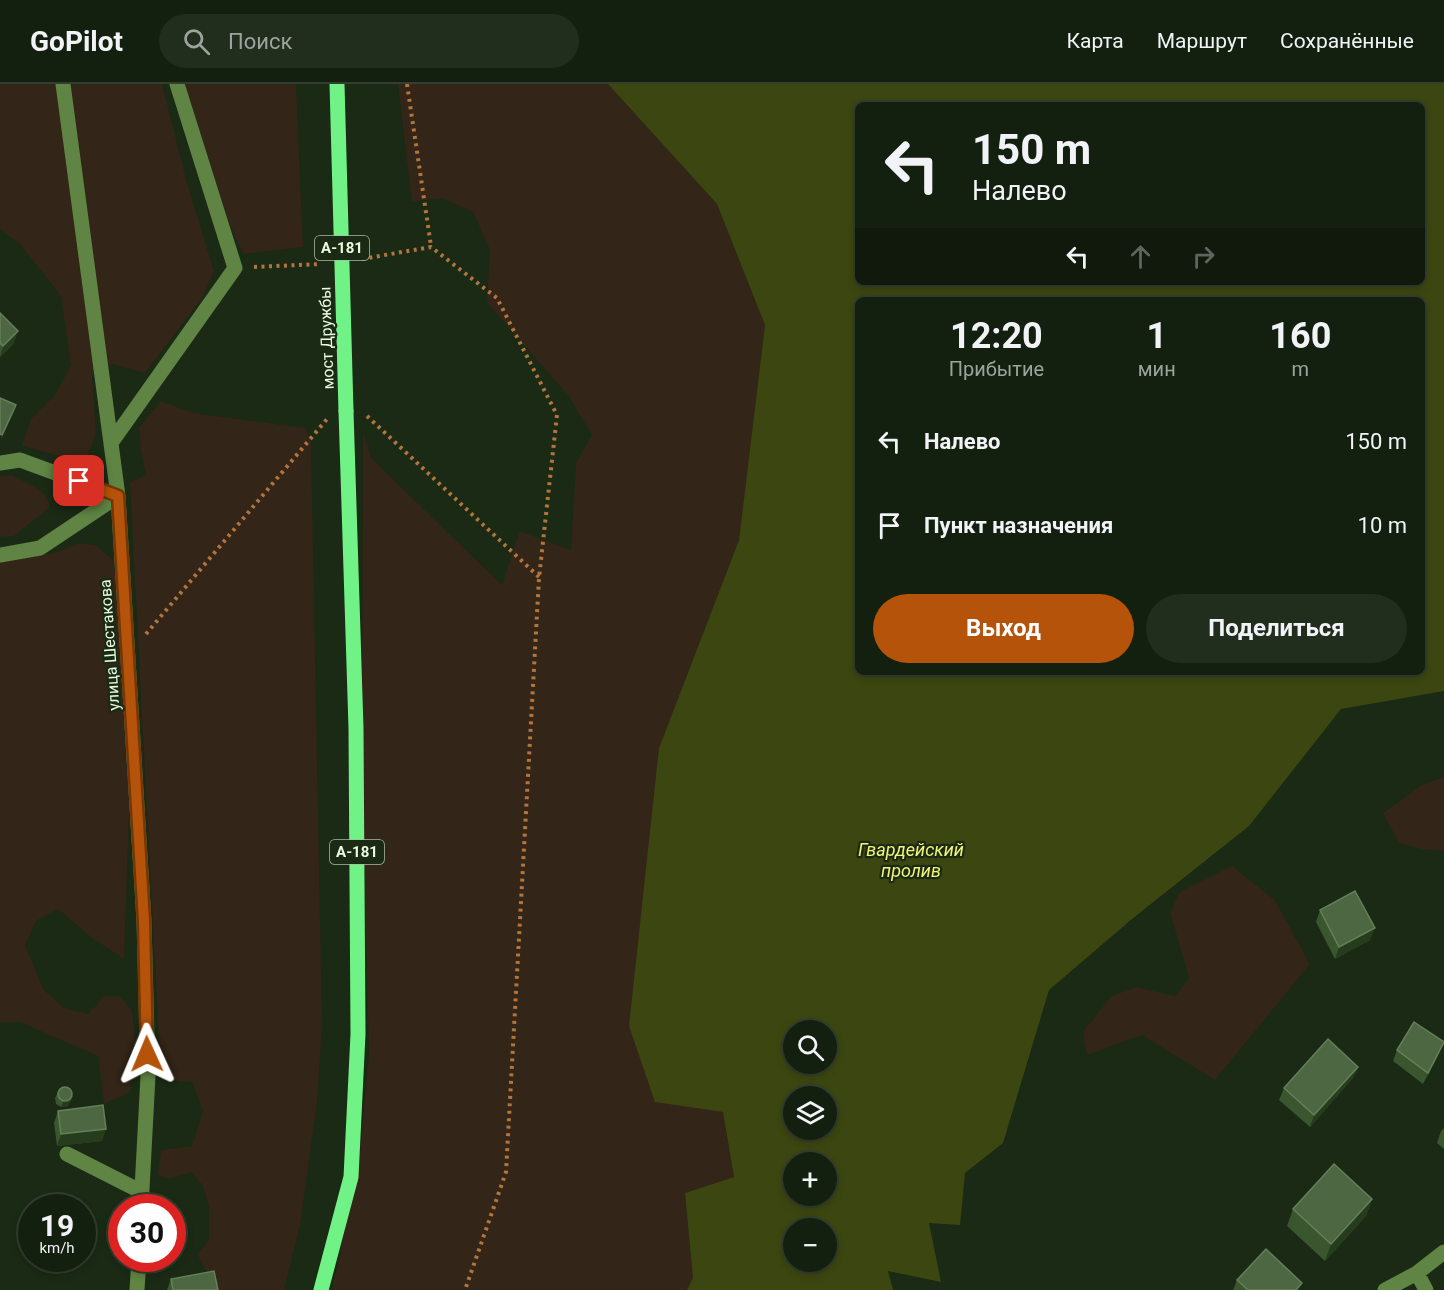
<!DOCTYPE html>
<html lang="ru">
<head>
<meta charset="utf-8">
<style>
	:root { --surface:#14200f; --page:#212d1d; --text:#f1f3f6; --muted:#9da39e; --line:#333e2f; --accent:#b45309 }
	body { margin:0; font-family:Roboto,sans-serif; background:var(--page); color:var(--text); height:100vh; display:flex; flex-direction:column; font-size:22px; white-space:nowrap }
	* { box-sizing:border-box; margin:0 }
	p { font-size:20px; color:var(--muted) }
	.icon { flex:none; width:33px; height:33px; fill:none; stroke:currentColor; stroke-width:2; stroke-linecap:round; stroke-linejoin:round }
	.map { position:relative; flex:1; overflow:hidden }
	.panel { position:absolute; left:855px; top:213px; width:570px; height:378px; display:flex; flex-direction:column; background:var(--surface); border-radius:9px; box-shadow:0 3px 9px #0003,0 0 0 2px var(--line) }
	.panel>* { flex:none }
	.banner { position:absolute; left:855px; top:18px; width:570px; height:183px; border-radius:9px; box-shadow:0 3px 9px #0003,0 0 0 2px var(--line); background:#14200f; color:var(--text); overflow:hidden }
	.buttons { position:absolute; left:783px; top:936px; display:grid; gap:12px }
	.buttons a { display:grid; place-items:center; width:54px; height:54px; border-radius:50%; background:var(--surface); box-shadow:0 3px 9px #0003,0 0 0 2px var(--line); font-size:30px }
	.speed { position:absolute; left:18px; top:1110px; display:flex; gap:12px; font-size:30px; font-weight:700; text-align:center }
	.speed>* { display:grid; place-content:center; width:78px; height:78px; border-radius:50%; background:var(--surface); box-shadow:0 3px 9px #0003,0 0 0 2px var(--line); line-height:1 }
	.speed small { font-size:15px; font-weight:400 }
	.speed .limit { border:9px solid #d22; background:#fff; color:#111 }
	.pin { position:absolute; display:grid; place-items:center; width:51px; height:51px; color:#fff; margin:-26px; border-radius:12px; box-shadow:0 3px 9px #0006 }
	.me { position:absolute; width:66px; margin:-33px; rotate:359deg; stroke-linejoin:round; filter:drop-shadow(0 0 4px #0008) }
	.turn { display:flex; align-items:center; gap:21px; height:126px; padding:0 18px; font-size:27px }
	.turn .icon { width:78px; height:78px; stroke-width:2.5 }
	.turn b { display:block; font-size:42px; line-height:51px }
	.lanes { display:flex; align-items:center; height:57px; padding:0 18px; background:#0003; justify-content:center; gap:30px; direction:ltr }
	.lanes .off { opacity:.35 }
	.eta { display:flex; justify-content:space-evenly; align-items:center; height:102px; text-align:center }
	.eta b { font-size:36px; font-weight:700; line-height:42px }
	.primary-button { display:flex; gap:12px; margin-top:auto; padding:12px 18px }
	.primary-button a { flex:1; height:69px; border-radius:36px; background:var(--accent); color:#fff; font-size:24px; font-weight:700; line-height:69px; text-align:center }
	.primary-button a+a { background:var(--page); color:var(--text) }
	ul { padding:0; list-style:none }
	li { display:flex; align-items:center; gap:18px; height:84px; padding:0 18px }
	li div { flex:1 }
	li b { display:block; font-size:22px }
	li em { font-style:normal }
	header { display:flex; align-items:center; gap:36px; box-sizing:border-box; height:84px; padding:0 30px; background:var(--surface); border-bottom:2px solid var(--line) }
	header strong { font-size:28px }
	nav { display:flex; gap:33px; margin-inline-start:auto; font-size:21px }
	.search { width:420px; height:54px; background:var(--page); display:flex; align-items:center; gap:15px; box-sizing:border-box; padding:0 21px; border-radius:33px; color:var(--muted); font-size:22px }
	.map>svg:first-child { display:block }
	.green { fill:#332517 }
	.water { fill:#3c4610; fill-rule:evenodd }
	.lines { fill:none; stroke-linecap:round; stroke-linejoin:round }
	.path { stroke:#b3753d; stroke-width:4; stroke-dasharray:3 4.5; stroke-linecap:butt }
	.minor { stroke:#5f8443; stroke-width:15 }
	.major { stroke:#70f286; stroke-width:15 }
	.major-bridge { stroke:#70f286; stroke-width:15 }
	.wall { fill:#39562e }
	.shaded-wall { fill:#253d1c }
	.building { fill:#4c6741; stroke:#657f5a; stroke-width:1.5 }
	.route-casing { stroke:#753606; stroke-width:15 }
	.route { stroke:#b45309; stroke-width:10 }
	.labels { text-anchor:middle; stroke-width:4.5; stroke-linejoin:round; paint-order:stroke }
	.shield { fill:#1a2a14; stroke:#abbda2; stroke-width:1.5 }
	.shield-label { font-size:15px; font-weight:bold; fill:#e9fcdf }
	.street-label { font-size:16px; fill:#e9fcdf; stroke:#1a2a14 }
	.water-label { font-size:18px; font-style:italic; fill:#f2f377; stroke:#1a2a14 }
</style>
</head>
<body>
<header>
<strong>GoPilot</strong>
<div class="search"><svg class="icon" aria-label="search" viewBox="0 0 24 24"><circle cx="10" cy="10" r="6"/><path d="M15 15l6 6"/></svg>Поиск</div>
<nav><a>Карта</a><a>Маршрут</a><a>Сохранённые</a></nav>
</header>
<div class="map">
<svg width="1444" height="1206" viewBox="0 0 1444 1206">
	<rect width="100%" height="100%" fill="#1a2a14"/>
	<path class="green" d="M 0,0 L 162,0 L 187,99 L 214,187 L 203,213 L 145,289 L 112,280 L 92,292 L 96,349 L 88,371 L 71,376 L 22,361 L 31,335 L 55,311 L 71,281 L 61,212 L 20,160 L 0,145 Z
		M 184,0 L 296,0 L 303,163 L 243,170 L 230,141 Z
		M 398,0 L 608,0 L 717,120 L 765,241 L 739,456 L 659,664 L 655,1017 L 723,1028 L 734,1093 L 685,1109 L 693,1195 L 687,1206 L 332,1206 L 359,1080 L 369,971 L 362,700 L 363,347 L 371,374 L 502,501 L 520,447 L 571,466 L 576,379 L 592,351 L 568,311 L 487,219 L 490,166 L 473,128 L 442,114 L 412,118 Z
		M 161,317 L 193,329 L 305,344 L 311,358 L 322,943 L 317,1018 L 300,1141 L 284,1206 L 210,1206 L 212,1198 L 197,1170 L 209,1156 L 209,1123 L 203,1102 L 192,1088 L 168,1095 L 158,1090 L 161,1066 L 192,1062 L 203,1027 L 192,998 L 161,996 L 130,399 L 146,391 L 141,366 L 139,344 Z
		M 12,391 C 24,398 53,408 49,424 L 14,452 L 0,453 L 0,392 Z
		M 78,459 L 95,461 L 113,476 L 119,523 L 130,700 L 124,875 L 92,854 L 58,825 L 36,837 L 25,861 L 44,906 L 64,924 L 88,930 L 105,912 L 119,912 L 132,926 L 136,964 L 130,1008 L 104,1020 L 98,972 L 20,938 L 0,938 L 0,478 L 55,469 Z
		M 1444,693 L 1444,767 L 1421,765 L 1399,759 L 1383,729 L 1422,701 Z
		M 1232,782 L 1275,816 L 1310,880 L 1215,996 L 1142,951 L 1087,971 L 1083,948 L 1111,912 L 1137,903 L 1175,912 L 1189,894 L 1170,828 L 1180,808 Z"/>
	<path class="water" d="M 608,0 L 1444,0 L 1444,607 L 1341,625 L 1249,742 L 1132,835 L 1049,906 L 1003,1059 L 965,1089 L 960,1141 L 929,1139 L 941,1198 L 888,1187 L 893,1206 L 687,1206 L 693,1194 L 685,1109 L 734,1093 L 723,1028 L 655,1018 L 629,942 L 659,664 L 739,456 L 765,241 L 717,120 ZM 858,21 L 1422,21 L 1422,198 L 858,198 ZM 858,216 L 1422,216 L 1422,588 L 858,588 ZM 794,946 L 826,946 L 826,980 L 794,980 ZM 794,1012 L 826,1012 L 826,1046 L 794,1046 ZM 794,1078 L 826,1078 L 826,1112 L 794,1112 ZM 794,1144 L 826,1144 L 826,1178 L 794,1178 Z"/>
	<g class="lines">
		<path class="path" d="M 407,0 L 431,162
			M 362,175 L 431,163 L 497,214 L 557,331 L 539,494 L 506,1088 L 465,1206
			M 254,183 L 321,180
			M 367,332 L 539,493
			M 146,550 L 327,335"/>
		<path class="minor" d="M 63,0 L 118,412 L 144,837 L 148,992 L 141,1124
			M 111,359 L 235,184 L 177,0
			M 0,379 L 20,376 L 118,412 L 40,464 L 0,471
			M 67,1070 L 142,1108
			M 1417,1189 L 1426,1206
			M 137,1206 L 139,1174
			M 1385,1206 L 1417,1189 L 1444,1168"/>
		<path class="major" d="M 321,1206 L 351,1093 L 358,950 L 356,644 L 346,327"/>
		<path class="major-bridge" d="M 337,0 L 346,327"/>
	</g>
	<path class="wall" d="M 0,229 L 14,259 L 0,273 Z
		M 1320,826 L 1370,856 L 1335,875 L 1316,838 Z
		M 1397,966 L 1439,969 L 1423,1000 L 1393,977 Z
		M 1358,983 L 1353,994 L 1310,1043 L 1279,1016 L 1284,1004 Z
		M 58,1008 L 73,1012 L 70,1018 L 67,1023 L 61,1023 L 56,1020 L 55,1014 Z
		M 58,1027 L 102,1057 L 57,1062 L 54,1039 Z
		M 1444,1044 L 1444,1065 L 1437,1059 L 1441,1047 Z
		M 1372,1115 L 1366,1132 L 1325,1177 L 1287,1142 L 1293,1125 Z
		M 171,1195 L 218,1206 L 167,1206 Z
		M 1237,1196 L 1300,1206 L 1233,1206 Z"/>
	<path class="shaded-wall" d="M 18,247 L 14,259 L 0,273 L 3,262 Z
		M 16,321 L 12,333 L 0,358 L 2,351 Z
		M 1375,844 L 1370,856 L 1335,875 L 1339,863 Z
		M 1358,983 L 1353,994 L 1310,1043 L 1314,1031 Z
		M 73,1012 L 70,1018 L 67,1023 L 61,1023 L 63,1018 Z
		M 106,1045 L 102,1057 L 57,1062 L 61,1050 Z
		M 1372,1115 L 1366,1132 L 1325,1177 L 1331,1160 Z"/>
	<path class="building" d="M 0,229 L 18,247 L 3,262 L 0,259 Z
		M 0,314 L 16,321 L 2,351 L 0,350 Z
		M 1355,807 L 1375,844 L 1339,863 L 1320,826 Z
		M 1414,938 L 1444,958 L 1428,989 L 1397,966 Z
		M 1328,955 L 1358,983 L 1314,1031 L 1284,1004 Z
		M58 1010a7 7 0 1 1 14 0a7 7 0 1 1-14 0Z
		M 103,1021 L 106,1045 L 61,1050 L 58,1027 Z
		M 1334,1080 L 1372,1115 L 1331,1160 L 1293,1125 Z
		M 1266,1165 L 1302,1199 L 1296,1206 L 1248,1206 L 1237,1196 Z
		M 214,1187 L 218,1206 L 173,1206 L 171,1195 Z"/>
	<g class="lines">
		<defs>
			<path id="route" d="M 79,397 L 118,412 L 144,837 L 147,970"/>
		</defs>
		<use href="#route" class="route-casing"/>
		<use href="#route" class="route"/>
	</g>
	<g class="labels">
		<g class="shield">
			<rect x="315" y="152" width="54" height="24" rx="4.5"/>
			<rect x="330" y="756" width="54" height="24" rx="4.5"/>
		</g>
		<g class="shield-label">
			<text x="342" y="169">А-181</text>
			<text x="357" y="773">А-181</text>
		</g>
		<g class="street-label">
			<text transform="translate(326 254) rotate(-92)" y="6">мост Дружбы</text>
			<text transform="translate(109 561) rotate(-94)" y="6">улица Шестакова</text>
		</g>
		<g class="water-label">
			<text x="911" y="772">Гвардейский<tspan x="911" dy="21">пролив</tspan></text>
		</g>
	</g>
</svg>
<div class="buttons">
<a><svg class="icon" aria-label="search" viewBox="0 0 24 24"><circle cx="10" cy="10" r="6"/><path d="M15 15l6 6"/></svg></a>
<a><svg class="icon" aria-label="layers" viewBox="0 0 24 24"><path d="M12 4l9 5-9 5-9-5zM3 14l9 5 9-5"/></svg></a>
<a>+</a>
<a>−</a>
</div>
<div class="speed"><div>19<small>km/h</small></div><div class="limit">30</div></div>
<div class="pin" style="left:79px;top:397px;background:#d93025"><svg class="icon" aria-label="arrive" viewBox="0 0 24 24"><path d="M6 21V4h12l-3 4 3 4H6"/></svg></div>
<svg class="me" style="left:147px;top:970px" viewBox="-20 -20 40 40"><path d="M0-17L14 15 0 8-14 15z" fill="#b45309" stroke="#fff" stroke-width="4"/></svg>
<div class="banner">
<div class="turn"><svg class="icon" aria-label="left" viewBox="0 0 24 24"><path d="M17 20v-9H6M10 6l-5 5 5 5"/></svg><div><b>150 m</b>Налево</div></div>
<div class="lanes"><svg class="icon" aria-label="left" viewBox="0 0 24 24"><path d="M17 20v-9H6M10 6l-5 5 5 5"/></svg><svg class="icon off" aria-label="ahead" viewBox="0 0 24 24"><path d="M12 20V5M6 11l6-6 6 6"/></svg><svg class="icon off" aria-label="right" viewBox="0 0 24 24"><path d="M7 20v-9h11M14 6l5 5-5 5"/></svg></div>
</div>
<section class="panel">
<div class="eta">
<div><b>12:20</b><p>Прибытие</p></div>
<div><b>1</b><p>мин</p></div>
<div><b>160</b><p>m</p></div>
</div>
<ul>
<li><svg class="icon" aria-label="left" viewBox="0 0 24 24"><path d="M17 20v-9H6M10 6l-5 5 5 5"/></svg><div><b>Налево</b></div><em>150 m</em></li>
<li><svg class="icon" aria-label="arrive" viewBox="0 0 24 24"><path d="M6 21V4h12l-3 4 3 4H6"/></svg><div><b>Пункт назначения</b></div><em>10 m</em></li>
</ul>
<div class="primary-button"><a>Выход</a><a>Поделиться</a></div>
</section>
</div>
</body>
</html>
